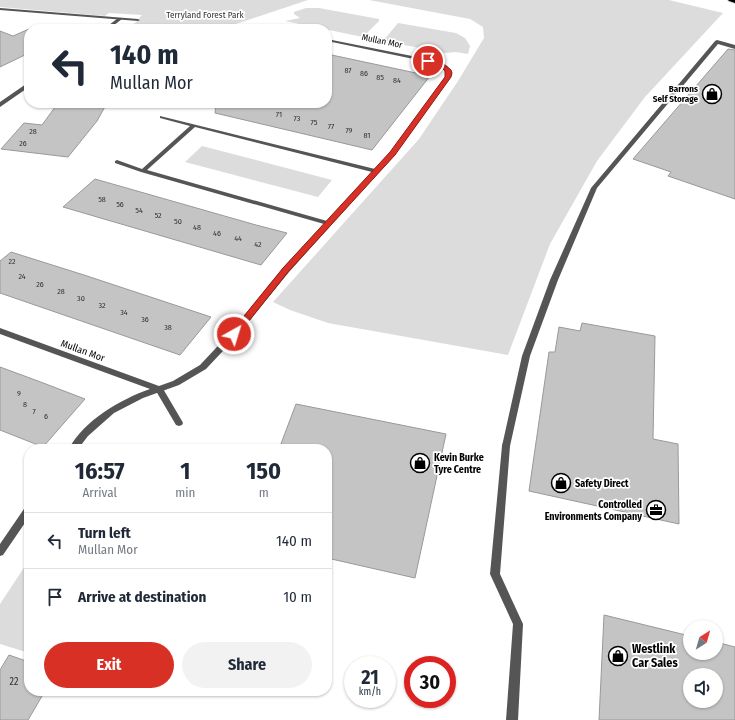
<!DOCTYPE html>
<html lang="en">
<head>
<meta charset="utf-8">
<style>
	:root { --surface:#fff; --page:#f2f2f3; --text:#1f2937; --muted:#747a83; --line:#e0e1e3; --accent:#d93025 }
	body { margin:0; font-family:"Fira Sans Condensed",sans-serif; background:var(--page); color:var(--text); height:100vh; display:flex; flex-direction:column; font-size:15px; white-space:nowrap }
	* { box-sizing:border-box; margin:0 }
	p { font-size:13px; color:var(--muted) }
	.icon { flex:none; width:22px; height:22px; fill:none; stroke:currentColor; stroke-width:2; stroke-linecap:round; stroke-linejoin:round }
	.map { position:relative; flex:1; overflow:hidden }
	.panel { position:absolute; left:24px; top:444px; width:308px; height:252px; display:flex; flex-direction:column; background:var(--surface); border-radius:16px; box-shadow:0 1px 3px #0004 }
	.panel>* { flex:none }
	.guide { position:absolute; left:24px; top:24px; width:308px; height:84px; border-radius:16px; box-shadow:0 1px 3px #0004; background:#fff; color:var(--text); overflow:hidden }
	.needle { width:26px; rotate:37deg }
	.fabs { position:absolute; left:683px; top:620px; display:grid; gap:8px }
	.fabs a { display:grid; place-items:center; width:40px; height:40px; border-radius:50%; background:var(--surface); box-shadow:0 1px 3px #0004; font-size:20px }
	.speed { position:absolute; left:344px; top:656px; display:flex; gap:8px; font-size:20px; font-weight:700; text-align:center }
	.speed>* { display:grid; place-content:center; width:52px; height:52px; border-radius:50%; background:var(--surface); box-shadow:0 1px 3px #0004; line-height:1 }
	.speed small { font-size:10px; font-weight:400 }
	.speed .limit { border:6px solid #d22; background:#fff; color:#111 }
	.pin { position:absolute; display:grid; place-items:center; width:34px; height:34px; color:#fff; margin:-17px; border:2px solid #fff; border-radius:50%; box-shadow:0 1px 4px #0007 }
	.me { position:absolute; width:44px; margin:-22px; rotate:39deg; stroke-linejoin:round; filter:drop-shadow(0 0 3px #0008) }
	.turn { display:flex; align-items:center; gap:14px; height:84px; padding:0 20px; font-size:18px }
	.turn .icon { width:52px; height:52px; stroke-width:2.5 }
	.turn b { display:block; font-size:28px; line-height:34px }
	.eta { display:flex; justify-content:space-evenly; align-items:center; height:68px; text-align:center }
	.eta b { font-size:24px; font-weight:700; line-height:28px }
	.button { display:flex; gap:8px; margin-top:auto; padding:8px 20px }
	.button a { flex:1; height:46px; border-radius:24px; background:var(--accent); color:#fff; font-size:16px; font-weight:700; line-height:46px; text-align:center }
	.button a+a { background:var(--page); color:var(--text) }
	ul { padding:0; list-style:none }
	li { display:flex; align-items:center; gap:12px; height:56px; padding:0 20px; border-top:1px solid var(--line) }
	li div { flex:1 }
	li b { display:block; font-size:15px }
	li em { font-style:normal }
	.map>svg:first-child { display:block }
	.green { fill:#dcdcdc }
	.building { fill:#c4c4c4; stroke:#999; fill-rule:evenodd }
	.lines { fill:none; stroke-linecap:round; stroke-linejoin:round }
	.highway-casing { stroke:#dbdbdb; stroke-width:2 }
	.lane { fill:#555; fill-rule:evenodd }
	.street { fill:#555; fill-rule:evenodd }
	.highway { fill:#000; fill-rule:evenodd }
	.route { fill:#d93025; stroke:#8d1f18 }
	.labels { text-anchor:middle; stroke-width:3.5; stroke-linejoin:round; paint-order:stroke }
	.number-label { font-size:8px; fill:#313131 }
	.far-park-label { font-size:9px; fill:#333; stroke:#fff }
	.far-street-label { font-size:9px; fill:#000; stroke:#fff }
	.far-poi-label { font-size:9px; font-weight:bold; fill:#000; stroke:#fff; text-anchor:end }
	.street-label { font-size:10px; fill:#000; stroke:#fff }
	.poi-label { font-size:10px; font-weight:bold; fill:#000; stroke:#fff; text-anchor:start }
	.near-number-label { font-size:10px; fill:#313131 }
	.near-poi-label { font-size:12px; font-weight:bold; fill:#000; stroke:#fff; text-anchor:start }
</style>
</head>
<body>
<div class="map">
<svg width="735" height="720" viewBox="0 0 735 720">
	<rect width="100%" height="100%" fill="#fff"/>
	<path class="green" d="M 0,0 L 308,0 L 221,29 L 176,29 L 131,26 L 140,19 L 139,18 L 142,15 L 109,13 L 105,16 L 0,7 Z
		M 369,0 L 669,0 L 723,13 L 645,97 L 597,161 L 550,244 L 508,355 L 328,323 L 290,310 L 273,302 L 419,139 L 458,81 L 484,38 L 483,27 L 470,19 Z
		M 306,8 L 319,8 L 379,19 L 379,21 L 363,37 L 285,21 L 300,18 L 294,14 L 294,12 Z
		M 398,23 L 456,33 L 465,38 L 470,46 L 468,54 L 456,52 L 446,53 L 383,41 Z
		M 202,146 L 332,180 L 318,197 L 185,162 Z
		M 29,560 L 29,653 L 0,644 L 0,604 Z"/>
	<path class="building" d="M 29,29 L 29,53 L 0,67 L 0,31 L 13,36 Z
		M 728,49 L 735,50 L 735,199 L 668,176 L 671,172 L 633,159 Z
		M 327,54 L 430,76 L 372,150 L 215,113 L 216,103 L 327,103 Z
		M 58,103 L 107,103 L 97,121 L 68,157 L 1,149 L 24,123 L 42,125 Z
		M 95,179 L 256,225 L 287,233 L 261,265 L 63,207 Z
		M 11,252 L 84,275 L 211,317 L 180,355 L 0,293 L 0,261 Z
		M 582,323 L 655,336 L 653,439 L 678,444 L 679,524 L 529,491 L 549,352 L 555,352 L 559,327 L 580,331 Z
		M 0,367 L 38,381 L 85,399 L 43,447 L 0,430 Z
		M 296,404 L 446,434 L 415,578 L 327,558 L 327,449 L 279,449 Z
		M 604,615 L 690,636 L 690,653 L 716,653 L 716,642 L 735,647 L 735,720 L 599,720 ZM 690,675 L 716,675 L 716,701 L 690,701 Z
		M 9,655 L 29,662 L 29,691 L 45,691 L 28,720 L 0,720 L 0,670 Z"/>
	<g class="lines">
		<defs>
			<path id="highway" d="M 728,0 L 735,0 L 735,3 L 729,1 Z"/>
		</defs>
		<use href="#highway" class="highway-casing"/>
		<path class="lane" d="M 0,8 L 138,19 L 140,20 L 138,21 L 0,10 Z
			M 717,40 L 735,45 L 735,49 L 718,44 L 597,188 L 558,280 L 530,356 L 510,446 L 509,449 L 506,450 L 503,449 L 502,446 L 522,356 L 550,280 L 591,188 L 715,41 Z
			M 159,386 L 162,387 L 182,421 L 183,423 L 182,425 L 179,426 L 176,425 L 156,391 L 155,389 L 156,387 Z"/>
		<path class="street" d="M 118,18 L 122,19 L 109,29 L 104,29 Z
			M 264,26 L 277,29 L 266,28 L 264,28 Z
			M 327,39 L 437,61 L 447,66 L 452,73 L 451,77 L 395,154 L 289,272 L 237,336 L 206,369 L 179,385 L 143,398 L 114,413 L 88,436 L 78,449 L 69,449 C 83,421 121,399 150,389 L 0,334 L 0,328 L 159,386 L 173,381 L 200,365 L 231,332 L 283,268 L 324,224 L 141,172 L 115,163 L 115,161 L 117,160 L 142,169 L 190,126 L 160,118 L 160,116 L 375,169 L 391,152 L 445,77 L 446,73 L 443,68 L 433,63 L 327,41 ZM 195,127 L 372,172 L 327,221 L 147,170 Z
			M 29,82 L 29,87 L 0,107 L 0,102 Z
			M 506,442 L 509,443 L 510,446 L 500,574 L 523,624 L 518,720 L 506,720 L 513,624 L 490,574 L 502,446 L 503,443 Z
			M 29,505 L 29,517 L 3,555 L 0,556 L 0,544 L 26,506 Z"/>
		<use href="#highway" class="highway"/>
	</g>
	<path class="route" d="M 428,59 L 444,64 L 451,70 L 452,73 L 451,77 L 395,155 L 288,272 L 237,336 L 231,336 L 230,334 L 231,332 L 283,268 L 390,152 L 445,77 L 445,71 L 440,66 L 426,62 L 425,61 Z"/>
	<defs>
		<symbol id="shop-ring" viewBox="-11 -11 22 22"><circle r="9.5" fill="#fff" stroke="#000" stroke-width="1.5"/><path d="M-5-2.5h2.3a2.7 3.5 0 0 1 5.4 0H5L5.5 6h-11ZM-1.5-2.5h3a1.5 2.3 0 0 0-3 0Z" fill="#000"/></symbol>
		<symbol id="office-ring" viewBox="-11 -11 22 22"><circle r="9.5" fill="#fff" stroke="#000" stroke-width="1.5"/><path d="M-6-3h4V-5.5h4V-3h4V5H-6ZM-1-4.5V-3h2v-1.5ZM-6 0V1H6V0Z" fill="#000"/></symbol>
	</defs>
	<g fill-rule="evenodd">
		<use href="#shop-ring" x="701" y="83" width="22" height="22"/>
		<use href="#shop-ring" x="409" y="452" width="22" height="22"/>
		<use href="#shop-ring" x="550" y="472" width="22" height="22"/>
		<use href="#office-ring" x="645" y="499" width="22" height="22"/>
		<use href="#shop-ring" x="607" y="645" width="22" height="22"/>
	</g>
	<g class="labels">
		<g class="number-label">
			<text x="348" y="73">87</text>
			<text x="364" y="76">86</text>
			<text x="380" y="80">85</text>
			<text x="397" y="83">84</text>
			<text x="279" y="117">71</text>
			<text x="297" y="121">73</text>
			<text x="314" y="125">75</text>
			<text x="331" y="129">77</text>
			<text x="349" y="133">79</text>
			<text x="33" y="134">28</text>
			<text x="367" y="138">81</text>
			<text x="23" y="146">26</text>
			<text x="102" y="202">58</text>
			<text x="120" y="207">56</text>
			<text x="139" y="213">54</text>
			<text x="158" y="218">52</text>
			<text x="178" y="224">50</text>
			<text x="197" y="230">48</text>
			<text x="217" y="236">46</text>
			<text x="238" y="241">44</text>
			<text x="258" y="247">42</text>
			<text x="12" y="264">22</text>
			<text x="22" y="279">24</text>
			<text x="40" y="287">26</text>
			<text x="61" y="294">28</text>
			<text x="81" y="301">30</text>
			<text x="102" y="308">32</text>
			<text x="124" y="315">34</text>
			<text x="145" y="322">36</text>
			<text x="168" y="330">38</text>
			<text x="19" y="396">9</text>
			<text x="25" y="407">8</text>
			<text x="34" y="414">7</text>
			<text x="46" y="419">6</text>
		</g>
		<g class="far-park-label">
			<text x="205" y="18">Terryland Forest Park</text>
		</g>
		<g class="far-street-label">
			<text transform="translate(382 41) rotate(12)" y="3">Mullan Mor</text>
		</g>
		<g class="far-poi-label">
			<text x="698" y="92">Barrons<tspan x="698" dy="10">Self Storage</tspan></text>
		</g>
		<g class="street-label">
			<text transform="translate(83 350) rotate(20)" y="4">Mullan Mor</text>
		</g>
		<g class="poi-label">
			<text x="434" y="461">Kevin Burke<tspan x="434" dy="12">Tyre Centre</tspan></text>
			<text x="575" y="487">Safety Direct</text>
			<text x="642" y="508" text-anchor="end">Controlled<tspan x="642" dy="12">Environments Company</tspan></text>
		</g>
		<g class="near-number-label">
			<text x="14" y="685">22</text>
		</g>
		<g class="near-poi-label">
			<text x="632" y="653">Westlink<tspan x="632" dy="14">Car Sales</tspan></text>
		</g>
	</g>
</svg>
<div class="fabs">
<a><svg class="needle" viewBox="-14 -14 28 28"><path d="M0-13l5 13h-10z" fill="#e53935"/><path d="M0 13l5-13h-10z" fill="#747a83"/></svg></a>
<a><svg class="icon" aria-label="sound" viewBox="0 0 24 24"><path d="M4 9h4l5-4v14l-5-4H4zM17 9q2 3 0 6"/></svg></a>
</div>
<div class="speed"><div>21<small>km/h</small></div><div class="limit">30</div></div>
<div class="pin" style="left:428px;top:61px;background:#d93025"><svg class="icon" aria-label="arrive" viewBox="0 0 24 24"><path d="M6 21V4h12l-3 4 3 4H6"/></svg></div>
<svg class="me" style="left:234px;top:334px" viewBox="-20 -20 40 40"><circle r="17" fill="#d93025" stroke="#fff" stroke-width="3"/><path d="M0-11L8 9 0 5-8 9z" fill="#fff"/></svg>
<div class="guide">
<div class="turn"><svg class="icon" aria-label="left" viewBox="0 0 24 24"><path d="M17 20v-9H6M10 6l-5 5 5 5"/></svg><div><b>140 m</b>Mullan Mor</div></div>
</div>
<section class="panel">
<div class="eta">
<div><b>16:57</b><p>Arrival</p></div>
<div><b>1</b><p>min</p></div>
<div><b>150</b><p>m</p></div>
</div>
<ul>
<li><svg class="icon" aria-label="left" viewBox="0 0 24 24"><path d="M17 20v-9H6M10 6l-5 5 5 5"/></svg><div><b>Turn left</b><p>Mullan Mor</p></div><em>140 m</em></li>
<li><svg class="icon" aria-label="arrive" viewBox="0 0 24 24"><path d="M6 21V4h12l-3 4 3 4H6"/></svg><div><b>Arrive at destination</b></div><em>10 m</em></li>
</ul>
<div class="button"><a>Exit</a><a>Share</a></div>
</section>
</div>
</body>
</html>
